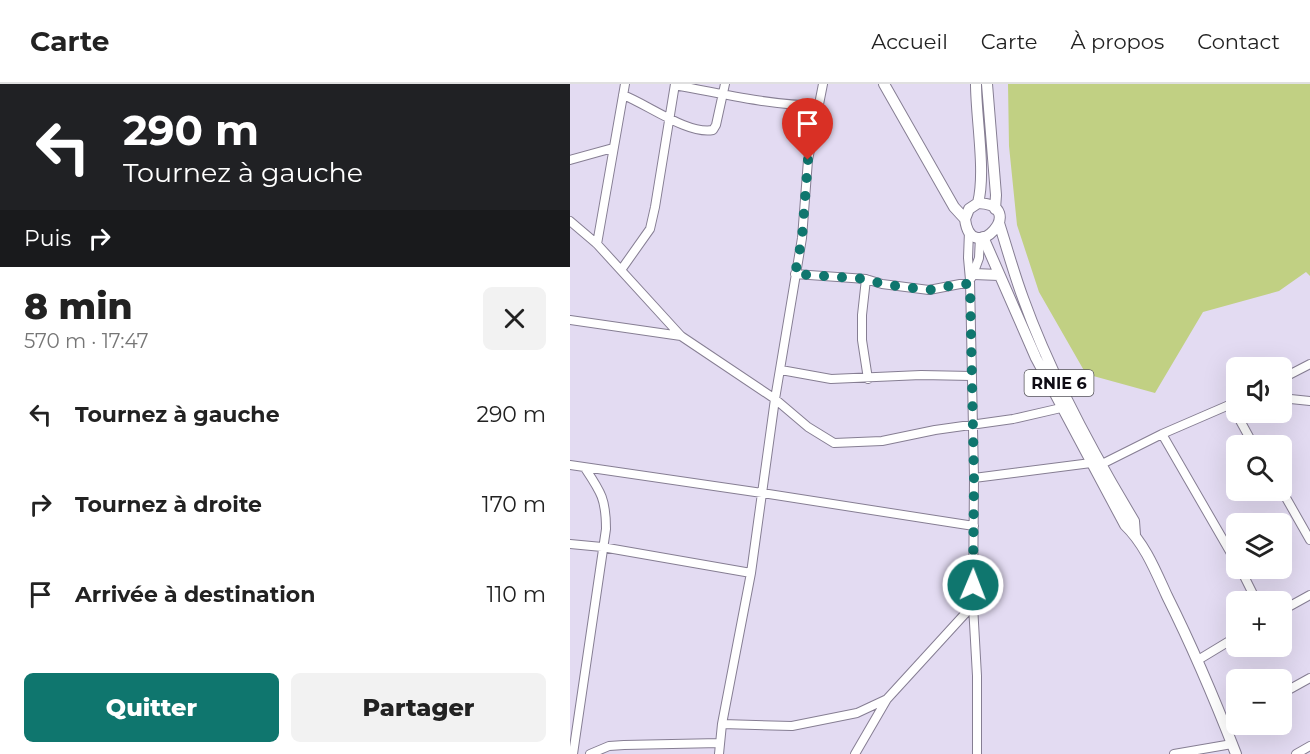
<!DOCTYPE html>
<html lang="fr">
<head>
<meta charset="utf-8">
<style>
	:root { --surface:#fff; --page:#f2f2f2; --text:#222; --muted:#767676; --line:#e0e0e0; --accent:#0f766e }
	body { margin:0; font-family:Montserrat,sans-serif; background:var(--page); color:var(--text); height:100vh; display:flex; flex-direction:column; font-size:22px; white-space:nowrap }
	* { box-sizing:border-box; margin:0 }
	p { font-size:20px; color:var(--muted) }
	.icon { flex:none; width:33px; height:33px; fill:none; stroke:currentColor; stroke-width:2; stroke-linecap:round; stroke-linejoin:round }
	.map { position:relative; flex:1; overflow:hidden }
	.details { display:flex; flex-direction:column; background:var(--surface); width:570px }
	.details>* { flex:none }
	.banner { background:#202124; color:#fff; overflow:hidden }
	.controls { position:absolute; left:656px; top:273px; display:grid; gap:12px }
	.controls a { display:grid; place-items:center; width:66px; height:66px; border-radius:9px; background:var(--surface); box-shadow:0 6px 24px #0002; font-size:30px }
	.pin { position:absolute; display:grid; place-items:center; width:51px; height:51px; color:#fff; margin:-62px -26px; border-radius:50% 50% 50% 0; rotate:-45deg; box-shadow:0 0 6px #0007 }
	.pin .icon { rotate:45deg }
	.me { position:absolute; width:66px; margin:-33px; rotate:1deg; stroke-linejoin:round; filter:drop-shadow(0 0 4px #0008) }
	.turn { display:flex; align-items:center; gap:21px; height:126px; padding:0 24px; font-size:27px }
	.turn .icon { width:78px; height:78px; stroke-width:2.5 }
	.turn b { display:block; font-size:42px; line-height:51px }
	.then { display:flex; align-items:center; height:57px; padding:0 24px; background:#0003; gap:12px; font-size:22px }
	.round { display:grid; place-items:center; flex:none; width:63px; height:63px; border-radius:9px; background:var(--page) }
	.head { display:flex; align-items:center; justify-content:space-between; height:102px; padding:0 24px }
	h1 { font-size:36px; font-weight:800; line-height:45px }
	.cta { display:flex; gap:12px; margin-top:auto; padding:12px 24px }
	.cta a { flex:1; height:69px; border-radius:9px; background:var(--accent); color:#fff; font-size:24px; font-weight:800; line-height:69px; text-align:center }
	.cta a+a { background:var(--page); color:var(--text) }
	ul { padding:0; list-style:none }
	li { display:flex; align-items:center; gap:18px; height:90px; padding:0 24px }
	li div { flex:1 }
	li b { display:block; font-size:22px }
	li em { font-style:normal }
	header { display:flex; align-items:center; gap:36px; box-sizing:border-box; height:84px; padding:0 30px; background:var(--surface); border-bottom:2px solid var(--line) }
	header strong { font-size:28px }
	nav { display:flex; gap:33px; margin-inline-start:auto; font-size:21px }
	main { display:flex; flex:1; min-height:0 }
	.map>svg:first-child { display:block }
	.green { fill:#c1d083 }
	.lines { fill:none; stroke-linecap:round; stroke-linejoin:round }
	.minor-casing { stroke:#867e93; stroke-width:10 }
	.major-casing { stroke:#867e93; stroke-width:12 }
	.minor { stroke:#fff; stroke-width:8 }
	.major { stroke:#fff; stroke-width:10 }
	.route { stroke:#0f766e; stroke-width:10; stroke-dasharray:0 18 }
	.labels { text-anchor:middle; stroke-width:6; stroke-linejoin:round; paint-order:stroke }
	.shield { fill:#fff; stroke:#56545a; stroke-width:1.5 }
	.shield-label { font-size:16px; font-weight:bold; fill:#0e0b13 }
</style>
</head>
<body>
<header>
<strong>Carte</strong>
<nav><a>Accueil</a><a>Carte</a><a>À propos</a><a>Contact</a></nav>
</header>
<main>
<section class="details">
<div class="banner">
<div class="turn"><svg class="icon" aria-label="left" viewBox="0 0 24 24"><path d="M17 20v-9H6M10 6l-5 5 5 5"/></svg><div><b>290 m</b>Tournez à gauche</div></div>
<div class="then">Puis<svg class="icon" aria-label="right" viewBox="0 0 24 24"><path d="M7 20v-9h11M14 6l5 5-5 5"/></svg></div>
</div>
<div class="head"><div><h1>8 min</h1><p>570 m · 17:47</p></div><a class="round"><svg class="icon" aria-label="close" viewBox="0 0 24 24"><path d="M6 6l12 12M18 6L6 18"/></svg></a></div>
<ul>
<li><svg class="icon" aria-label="left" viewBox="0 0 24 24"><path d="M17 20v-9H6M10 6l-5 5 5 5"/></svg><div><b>Tournez à gauche</b></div><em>290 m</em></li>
<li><svg class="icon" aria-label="right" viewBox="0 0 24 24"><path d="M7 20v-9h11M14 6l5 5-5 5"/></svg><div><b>Tournez à droite</b></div><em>170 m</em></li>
<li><svg class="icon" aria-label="arrive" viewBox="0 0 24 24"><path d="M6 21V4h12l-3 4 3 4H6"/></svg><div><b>Arrivée à destination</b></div><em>110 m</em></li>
</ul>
<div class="cta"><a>Quitter</a><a>Partager</a></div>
</section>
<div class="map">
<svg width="740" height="670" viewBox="0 0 740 670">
	<rect width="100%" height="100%" fill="#e3dbf2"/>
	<path class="green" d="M 438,0 L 740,0 L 740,192 L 736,188 L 709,207 L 633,228 L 585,309 L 516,290 L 469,208 L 447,141 L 439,62 Z"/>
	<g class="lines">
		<defs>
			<path id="minor" d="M 105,1 C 153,10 200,21 249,22
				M 53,11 C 77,20 118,51 143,46 L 146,41 L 155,0
				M 0,76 L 43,64
				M 0,137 L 27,160 L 111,252 L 205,315 L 238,343 L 264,359 L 312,357 L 365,346 L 443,335 L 491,324
				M 27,160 L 55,0
				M 51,186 L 80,145 L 85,123 L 105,0
				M 225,190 L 296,195 L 312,200 L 359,206 L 390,200 L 400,200
				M 402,193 L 409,174 L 410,153
				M 296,195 L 292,231 L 292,256 L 298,295
				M 0,236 L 111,252
				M 211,286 L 261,295 L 351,291 L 402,292
				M 711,295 L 740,280
				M 711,314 L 740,317
				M 661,320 L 684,362
				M 592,350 L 666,478
				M 532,380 L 592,350 L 666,318
				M 0,381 L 192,409 L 404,442
				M 404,394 L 521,379
				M 711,405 L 740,456
				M 0,460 L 32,463 L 181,489
				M 670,484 L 687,518
				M 403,521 L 407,592 L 407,670
				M 711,527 L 740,511
				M 628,576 L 666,553
				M 711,610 L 740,594
				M 152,640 L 222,642 L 287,629 L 317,615
				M 654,641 L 666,635
				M 3,670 L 36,445 C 36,415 31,408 15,384
				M 20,670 L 39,662 L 54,661 L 150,659
				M 149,670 L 152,640 L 181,489 L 205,315 L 232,154 L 238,76 L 253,0
				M 285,670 L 317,615 L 403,521 L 404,394 L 400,196 L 398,174 L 399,147
				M 604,670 L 662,660
				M 726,670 L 740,662"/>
			<path id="major" d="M 314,0 L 384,123 L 395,135
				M 406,0 C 406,34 416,88 408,119 L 399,125 L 395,135 C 401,185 461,121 408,119
				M 417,0 L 426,111 L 425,125
				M 429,139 C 437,164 444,190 453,214 C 480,289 523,369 564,437 L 565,451
				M 413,153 L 466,274 L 555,441 C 575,460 586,488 597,512 C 623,564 645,616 666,670
				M 404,190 L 429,191"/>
		</defs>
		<use href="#minor" class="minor-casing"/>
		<use href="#major" class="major-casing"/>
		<use href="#minor" class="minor"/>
		<use href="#major" class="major"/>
	</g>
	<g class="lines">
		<path class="route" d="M 238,76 L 232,154 L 225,190 L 296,195 L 312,200 L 359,206 L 390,200 L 400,200 L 404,394 L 403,501"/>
	</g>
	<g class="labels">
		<rect class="shield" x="454.5" y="286" width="69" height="26" rx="4.5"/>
		<g class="shield-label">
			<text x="489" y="305">RNIE 6</text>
		</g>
	</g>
</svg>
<div class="controls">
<a><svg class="icon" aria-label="sound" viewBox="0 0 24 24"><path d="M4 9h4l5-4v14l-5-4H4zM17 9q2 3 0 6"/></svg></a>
<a><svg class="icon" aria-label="search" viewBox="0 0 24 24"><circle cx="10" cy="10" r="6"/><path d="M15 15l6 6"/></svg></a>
<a><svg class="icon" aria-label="layers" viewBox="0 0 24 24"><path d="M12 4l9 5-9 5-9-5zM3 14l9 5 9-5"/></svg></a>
<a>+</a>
<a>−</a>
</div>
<div class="pin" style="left:238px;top:76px;background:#d93025"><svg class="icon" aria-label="arrive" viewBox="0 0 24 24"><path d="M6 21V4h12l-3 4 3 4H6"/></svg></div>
<svg class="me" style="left:403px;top:501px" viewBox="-20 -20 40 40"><circle r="17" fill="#0f766e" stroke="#fff" stroke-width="3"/><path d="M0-11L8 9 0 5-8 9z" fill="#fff"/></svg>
</div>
</main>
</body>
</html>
